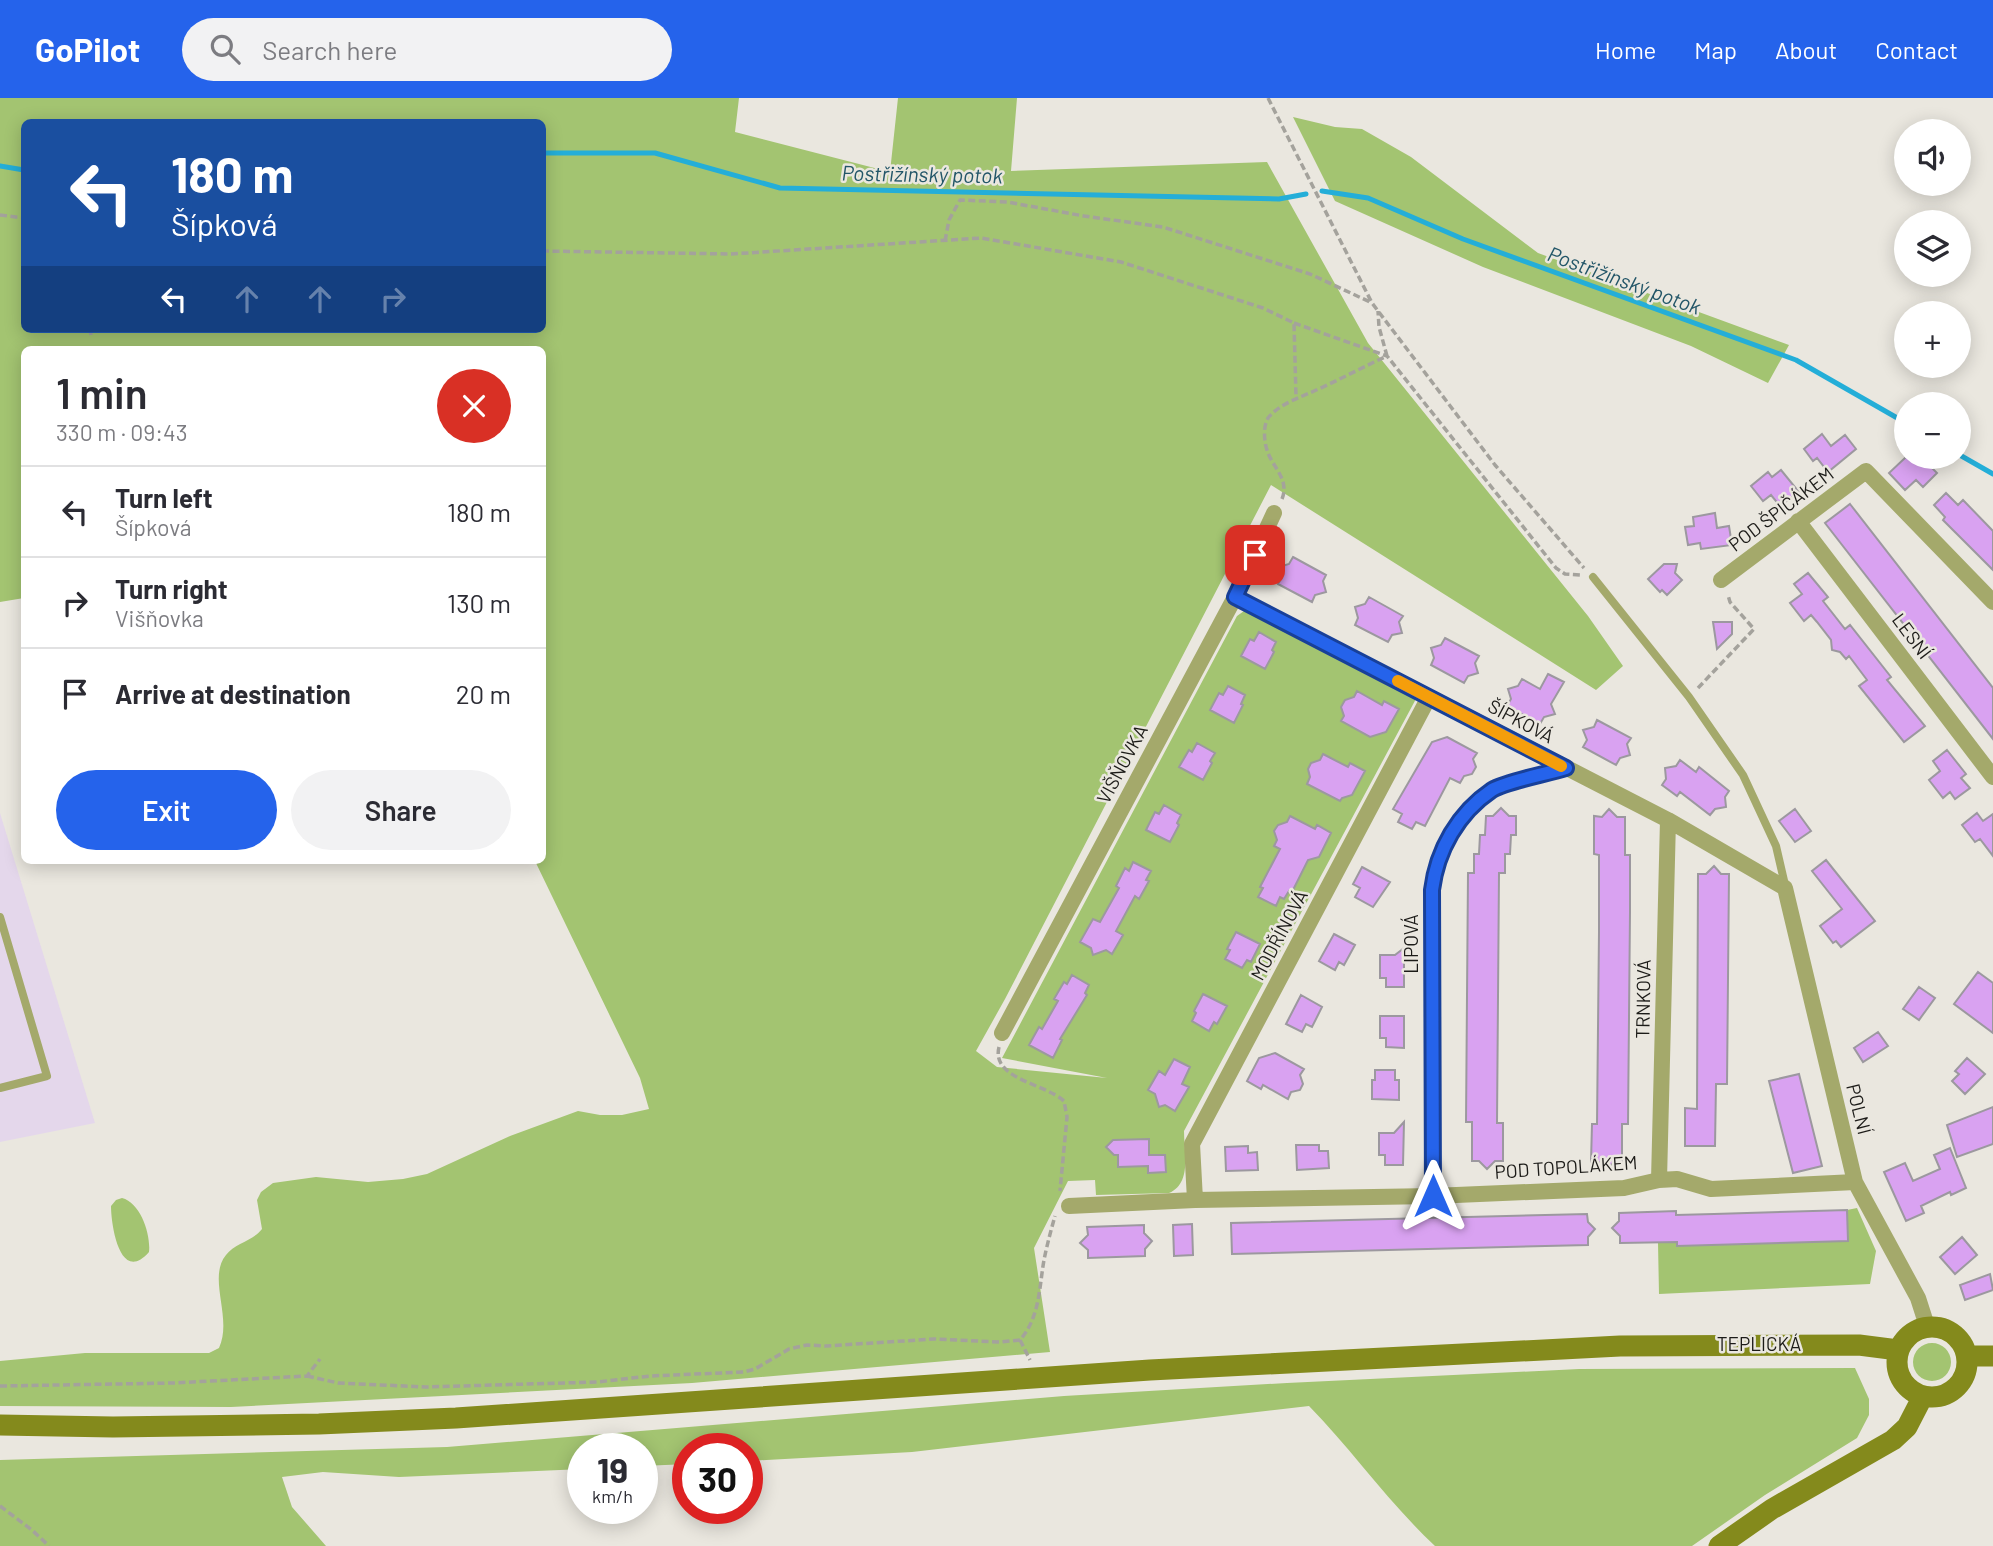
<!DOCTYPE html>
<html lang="en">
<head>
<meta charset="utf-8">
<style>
	:root { --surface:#fff; --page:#f2f2f3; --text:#2b2b33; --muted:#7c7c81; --line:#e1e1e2; --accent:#2563eb }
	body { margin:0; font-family:Barlow,sans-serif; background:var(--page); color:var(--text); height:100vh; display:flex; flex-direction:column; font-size:26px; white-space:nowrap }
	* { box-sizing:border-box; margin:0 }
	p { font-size:23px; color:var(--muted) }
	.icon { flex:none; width:38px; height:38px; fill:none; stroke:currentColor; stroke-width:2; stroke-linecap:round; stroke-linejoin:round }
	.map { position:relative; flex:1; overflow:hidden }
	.details { position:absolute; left:21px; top:248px; width:525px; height:518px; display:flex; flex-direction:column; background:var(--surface); border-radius:10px; box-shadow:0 4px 18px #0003 }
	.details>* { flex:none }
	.banner { position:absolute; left:21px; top:21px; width:525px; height:214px; border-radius:10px; box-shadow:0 4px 18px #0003; background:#1a4fa0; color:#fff; overflow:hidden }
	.controls { position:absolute; left:1894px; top:21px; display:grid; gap:14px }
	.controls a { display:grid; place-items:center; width:77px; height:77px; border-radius:50%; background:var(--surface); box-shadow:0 4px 18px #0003; font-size:35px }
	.speed { position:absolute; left:567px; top:1335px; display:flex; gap:14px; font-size:35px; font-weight:700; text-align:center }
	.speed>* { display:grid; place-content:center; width:91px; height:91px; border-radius:50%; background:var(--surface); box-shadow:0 4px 18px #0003; line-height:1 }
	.speed small { font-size:18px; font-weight:400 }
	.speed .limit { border:10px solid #d22; background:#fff; color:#111 }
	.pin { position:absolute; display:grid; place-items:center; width:60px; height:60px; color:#fff; margin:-30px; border-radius:14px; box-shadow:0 4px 10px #0006 }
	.me { position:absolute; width:77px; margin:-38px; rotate:0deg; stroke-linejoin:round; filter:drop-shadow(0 0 5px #0008) }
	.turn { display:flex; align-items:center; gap:24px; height:147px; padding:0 35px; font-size:32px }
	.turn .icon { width:91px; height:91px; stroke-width:2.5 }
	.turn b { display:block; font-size:49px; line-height:60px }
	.lanes { display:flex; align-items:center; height:66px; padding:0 35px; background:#0003; justify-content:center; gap:35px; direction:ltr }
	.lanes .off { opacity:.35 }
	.round { display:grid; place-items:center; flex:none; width:74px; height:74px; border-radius:37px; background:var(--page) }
	.head { display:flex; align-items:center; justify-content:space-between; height:119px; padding:0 35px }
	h1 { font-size:42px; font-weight:600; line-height:52px }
	.primary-button { display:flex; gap:14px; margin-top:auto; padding:14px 35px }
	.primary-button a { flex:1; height:80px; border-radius:42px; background:var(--accent); color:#fff; font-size:28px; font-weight:600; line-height:80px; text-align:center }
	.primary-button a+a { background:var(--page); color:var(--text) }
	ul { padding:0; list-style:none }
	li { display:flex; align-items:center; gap:21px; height:91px; padding:0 35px; border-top:2px solid var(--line) }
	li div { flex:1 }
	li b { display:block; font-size:26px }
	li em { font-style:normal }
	header { display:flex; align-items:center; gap:42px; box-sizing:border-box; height:98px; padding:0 35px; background:var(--accent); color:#fff }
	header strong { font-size:33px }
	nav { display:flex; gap:38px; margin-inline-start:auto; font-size:24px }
	.search { width:490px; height:63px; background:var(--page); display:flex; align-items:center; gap:18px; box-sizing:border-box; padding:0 24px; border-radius:38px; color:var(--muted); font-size:26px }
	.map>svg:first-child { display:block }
	.industrial { fill:#e4d7eb }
	.green { fill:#a3c471; fill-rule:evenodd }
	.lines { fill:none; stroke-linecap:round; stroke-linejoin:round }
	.stream { stroke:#24aed8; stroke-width:5 }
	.building { fill:#d9a2f1; stroke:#9c989f; stroke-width:2 }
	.path { stroke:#a4a29c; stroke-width:3.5; stroke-dasharray:7 3.5; stroke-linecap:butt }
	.lane { stroke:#a4a96b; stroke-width:8 }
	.street { stroke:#a4a96b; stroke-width:16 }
	.secondary { stroke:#848a1c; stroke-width:21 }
	.route-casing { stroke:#184099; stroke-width:18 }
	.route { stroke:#2563eb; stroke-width:12 }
	.slow { stroke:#f59e0b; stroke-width:12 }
	.labels { text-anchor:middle; stroke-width:5; stroke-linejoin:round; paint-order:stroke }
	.street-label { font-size:19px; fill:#1c1b18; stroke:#eae7df }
	.water-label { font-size:21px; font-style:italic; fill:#235668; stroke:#eae7df }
</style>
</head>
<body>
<header>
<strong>GoPilot</strong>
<div class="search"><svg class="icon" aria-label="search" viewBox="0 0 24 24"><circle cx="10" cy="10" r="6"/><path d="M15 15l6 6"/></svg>Search here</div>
<nav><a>Home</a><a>Map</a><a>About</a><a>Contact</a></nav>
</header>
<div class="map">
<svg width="1993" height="1448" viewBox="0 0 1993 1448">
	<rect width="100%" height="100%" fill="#eae7df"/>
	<path class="industrial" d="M 0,715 L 95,1025 L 0,1044 Z"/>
	<path class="green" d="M 0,0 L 739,0 L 735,34 L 890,74 L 898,0 L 1017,0 L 1011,73 L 1267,64 L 1368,245 L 1588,518 L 1623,568 L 1596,592 L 1271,387 L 1005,901 L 976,953 L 997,969 L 1107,980 L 1002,960 L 1237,518 L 1244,513 L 1254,514 L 1417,599 L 1184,1033 C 1184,1055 1192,1085 1169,1095 L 1096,1097 L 1095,1082 L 1068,1083 L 1034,1150 L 1050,1254 L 692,1285 L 231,1309 L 0,1308 L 0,1263 L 85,1255 L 209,1255 L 219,1250 C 233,1220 207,1180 226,1157 C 235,1145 253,1143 262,1131 L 257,1102 L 261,1094 L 273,1085 L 316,1079 L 368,1084 L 403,1081 L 427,1076 L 510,1038 L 578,1013 L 600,1017 L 622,1017 L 649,1011 L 640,980 L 535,763 L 542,763 L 542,252 L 24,252 L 24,500 L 0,504 ZM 24,24 L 542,24 L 542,231 L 24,231 Z
		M 1293,19 L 1335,29 L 1362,31 L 1411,59 L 1538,155 L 1789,247 L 1768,285 L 1691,248 L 1483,169 L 1335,103 Z
		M 122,1100 C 141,1105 151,1137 149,1154 C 120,1187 111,1127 111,1108 L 116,1102 Z
		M 1857,1110 L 1876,1153 L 1870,1186 L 1659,1196 L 1658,1145 L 1677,1144 L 1677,1148 L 1848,1142 L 1847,1112 Z
		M1913 1264a19 19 0 1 1 38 0a19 19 0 1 1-38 0Z
		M 1855,1270 L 1869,1301 L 1869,1317 L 1857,1340 L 1765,1397 L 1692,1448 L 1435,1448 C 1389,1405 1353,1353 1309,1308 L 912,1354 L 747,1363 L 747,1351 L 688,1351 L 688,1366 L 642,1368 L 642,1351 L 583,1351 L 583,1371 L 399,1379 L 323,1374 L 282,1379 L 292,1409 L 326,1448 L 0,1448 L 0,1362 L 447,1349 L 1064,1298 L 1287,1285 L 1579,1271 Z"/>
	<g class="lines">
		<path class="stream" d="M 542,55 L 655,55 L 780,90 L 1279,101 L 1306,96
			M 0,68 L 24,72
			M 1322,93 L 1368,100 L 1463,141 L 1796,262 L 1906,325
			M 1958,356 L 1993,376"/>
	</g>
	<path class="building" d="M 1822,336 L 1831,348 L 1845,337 L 1856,351 L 1828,374 L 1817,360 L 1813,363 L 1804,351 Z
		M 1906,359 L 1921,359 L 1937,375 L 1923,389 L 1916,382 L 1905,392 L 1889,375 Z
		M 1781,372 L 1799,394 L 1780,408 L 1771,397 L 1763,403 L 1751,388 L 1768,374 L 1772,379 Z
		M 1946,395 L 1958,407 L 1963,402 L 1993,433 L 1993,472 L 1943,422 L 1945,419 L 1934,407 Z
		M 1850,406 L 1993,590 L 1993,641 L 1825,425 Z
		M 1715,415 L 1717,430 L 1729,428 L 1732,447 L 1701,451 L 1700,445 L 1688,447 L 1685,429 L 1694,428 L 1693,419 Z
		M 1293,459 L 1326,477 L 1323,483 L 1326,494 L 1315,497 L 1312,504 L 1278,486 L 1282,479 L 1279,469 L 1289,466 Z
		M 1664,466 L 1677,466 L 1675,475 L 1682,482 L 1667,497 L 1662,492 L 1660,494 L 1648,481 Z
		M 1808,475 L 1828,499 L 1823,503 L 1845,531 L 1850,527 L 1891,579 L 1887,582 L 1925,628 L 1904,644 L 1859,588 L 1867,582 L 1849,558 L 1846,561 L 1840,554 L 1832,552 L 1831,542 L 1817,524 L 1811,517 L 1804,523 L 1790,505 L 1802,496 L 1794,486 Z
		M 1369,499 L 1403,518 L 1399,524 L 1402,535 L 1392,537 L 1388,544 L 1355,527 L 1358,520 L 1355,509 L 1365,506 Z
		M 1713,524 L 1732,524 L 1732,536 L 1717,551 Z
		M 1259,534 L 1276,544 L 1272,552 L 1274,554 L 1265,571 L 1241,558 L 1250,541 L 1254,543 Z
		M 1445,540 L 1479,558 L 1475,565 L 1478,575 L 1468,578 L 1464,585 L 1431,567 L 1434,560 L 1431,550 L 1441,547 Z
		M 1548,576 L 1564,584 L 1551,606 L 1555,616 L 1544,619 L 1540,626 L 1507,608 L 1511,601 L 1508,591 L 1518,588 L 1522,581 L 1540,591 Z
		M 1228,588 L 1245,597 L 1241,606 L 1243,607 L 1234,625 L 1210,612 L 1219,595 L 1223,597 Z
		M 1357,593 L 1382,607 L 1384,603 L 1399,611 L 1386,634 L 1370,639 L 1341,623 L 1344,618 L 1341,609 L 1345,602 L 1354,599 Z
		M 1597,622 L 1631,640 L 1627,646 L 1630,657 L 1620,660 L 1616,667 L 1583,649 L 1587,642 L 1583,632 L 1594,629 Z
		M 1447,639 L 1477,655 L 1473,661 L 1476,669 L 1472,676 L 1464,678 L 1460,685 L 1450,680 L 1425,728 L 1416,724 L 1412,731 L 1398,724 L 1402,716 L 1393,711 L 1432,644 Z
		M 1197,645 L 1215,655 L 1210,663 L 1212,665 L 1203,682 L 1179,669 L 1189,652 L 1192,654 Z
		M 1947,652 L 1966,676 L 1961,680 L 1970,690 L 1955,701 L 1950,694 L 1943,700 L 1929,682 L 1940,673 L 1933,663 Z
		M 1323,656 L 1348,669 L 1350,665 L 1365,673 L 1352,697 L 1342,700 L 1340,703 L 1307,686 L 1310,679 L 1308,671 L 1311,665 L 1320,662 Z
		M 1680,662 L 1696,674 L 1699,669 L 1729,693 L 1725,699 L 1726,709 L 1715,711 L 1710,717 L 1680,694 L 1677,698 L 1662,687 L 1666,681 L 1665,670 L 1676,668 Z
		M 1164,707 L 1181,717 L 1177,725 L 1179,727 L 1170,744 L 1146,732 L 1155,714 L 1159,716 Z
		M 1501,710 L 1509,718 L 1516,718 L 1516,737 L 1511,737 L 1510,756 L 1505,756 L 1505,775 L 1499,775 L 1497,1025 L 1503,1025 L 1503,1063 L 1495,1063 L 1487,1071 L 1479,1063 L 1472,1063 L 1472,1024 L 1466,1024 L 1468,775 L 1474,775 L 1474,756 L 1479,756 L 1480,737 L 1485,737 L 1486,718 L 1493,718 Z
		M 1609,711 L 1617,719 L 1625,719 L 1625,757 L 1630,757 L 1630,814 L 1628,1026 L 1622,1026 L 1622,1064 L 1614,1064 L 1607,1071 L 1599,1064 L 1591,1064 L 1592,1026 L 1597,1026 L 1599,834 L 1599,757 L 1594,756 L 1594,718 L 1602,719 Z
		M 1795,711 L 1811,733 L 1795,744 L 1779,723 Z
		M 1977,715 L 1983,723 L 1993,716 L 1993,758 L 1980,741 L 1975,744 L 1962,727 Z
		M 1290,718 L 1315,731 L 1317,727 L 1331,735 L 1319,759 L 1308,762 L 1292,794 L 1289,793 L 1284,801 L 1280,799 L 1276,808 L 1258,799 L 1263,790 L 1260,789 L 1280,751 L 1274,748 L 1277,742 L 1274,733 L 1278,727 L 1287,724 Z
		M 1826,762 L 1875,823 L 1841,849 L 1836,843 L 1833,845 L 1820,828 L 1842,811 L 1812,773 Z
		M 1133,764 L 1151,773 L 1146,782 L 1149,783 L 1139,801 L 1135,798 L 1116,833 L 1123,837 L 1112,856 L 1106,852 L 1093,857 L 1091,850 L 1080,844 L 1093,821 L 1100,824 L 1119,790 L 1116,788 L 1125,770 L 1129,773 Z
		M 1714,768 L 1721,776 L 1729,776 L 1727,986 L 1716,986 L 1715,1048 L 1685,1048 L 1685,1010 L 1697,1011 L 1698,776 L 1706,776 Z
		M 1362,769 L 1390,784 L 1373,809 L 1355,799 L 1360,790 L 1353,786 Z
		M 1236,834 L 1260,846 L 1251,864 L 1247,862 L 1242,870 L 1225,861 L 1230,852 L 1227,851 Z
		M 1334,836 L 1355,847 L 1344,867 L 1339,864 L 1335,872 L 1319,863 Z
		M 1404,850 L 1404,889 L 1386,889 L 1386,880 L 1380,880 L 1380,857 L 1395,857 Z
		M 1978,874 L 1993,885 L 1993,935 L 1954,906 Z
		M 1072,877 L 1089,887 L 1085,895 L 1087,897 L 1060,941 L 1062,942 L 1053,960 L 1029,947 L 1039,929 L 1042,931 L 1058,903 L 1054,901 L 1064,884 L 1067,886 Z
		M 1919,889 L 1935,900 L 1919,922 L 1903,911 Z
		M 1203,896 L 1227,908 L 1217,926 L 1214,924 L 1209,933 L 1192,923 L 1196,915 L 1194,913 Z
		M 1301,897 L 1322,909 L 1312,929 L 1306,926 L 1302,934 L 1286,926 Z
		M 1380,918 L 1404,918 L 1404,950 L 1386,949 L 1386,940 L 1380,940 Z
		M 1878,934 L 1888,948 L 1863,964 L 1854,950 Z
		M 1275,955 L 1304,971 L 1300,977 L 1303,986 L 1300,992 L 1291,994 L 1288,1001 L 1263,987 L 1261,991 L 1247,983 L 1259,960 Z
		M 1967,960 L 1985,976 L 1965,996 L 1952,983 L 1959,976 L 1955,973 Z
		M 1174,961 L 1190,969 L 1182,986 L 1189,989 L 1175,1013 L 1165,1007 L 1159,1009 L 1155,996 L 1148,992 L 1159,973 L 1165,977 Z
		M 1375,972 L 1395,972 L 1395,982 L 1399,982 L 1399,1002 L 1372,1001 L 1372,982 L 1375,982 Z
		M 1799,976 L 1822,1068 L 1793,1075 L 1769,983 Z
		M 1993,1009 L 1993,1046 L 1957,1059 L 1947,1027 Z
		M 1404,1024 L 1403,1067 L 1385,1067 L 1385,1057 L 1379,1057 L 1379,1035 L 1394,1035 Z
		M 1149,1041 L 1149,1057 L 1165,1057 L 1166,1074 L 1148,1075 L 1148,1068 L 1118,1069 L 1118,1057 L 1114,1057 L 1106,1049 L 1113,1042 Z
		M 1296,1047 L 1319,1047 L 1319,1053 L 1328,1053 L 1329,1070 L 1297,1072 Z
		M 1248,1048 L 1248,1055 L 1257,1054 L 1258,1072 L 1226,1073 L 1225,1049 Z
		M 1950,1050 L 1966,1090 L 1951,1097 L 1950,1094 L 1921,1108 L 1924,1115 L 1906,1123 L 1884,1074 L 1905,1065 L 1913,1083 L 1940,1071 L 1934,1057 Z
		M 1847,1112 L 1848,1143 L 1677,1148 L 1677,1144 L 1620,1145 L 1620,1138 L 1612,1130 L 1619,1123 L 1619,1115 L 1676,1113 L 1676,1117 L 1714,1116 Z
		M 1587,1116 L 1588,1124 L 1595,1131 L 1588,1139 L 1588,1147 L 1232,1156 L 1231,1125 Z
		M 1192,1126 L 1193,1157 L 1174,1158 L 1173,1127 Z
		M 1144,1127 L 1144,1135 L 1152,1143 L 1145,1151 L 1145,1158 L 1088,1160 L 1088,1152 L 1080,1145 L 1088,1137 L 1087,1129 Z
		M 1962,1139 L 1977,1157 L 1955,1176 L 1940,1159 Z
		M 1990,1176 L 1993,1192 L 1965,1202 L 1960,1187 Z"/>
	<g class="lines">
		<path class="path" d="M 1268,0 L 1372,205 L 1495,367 L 1584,470
			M 0,117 L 24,120
			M 945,143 L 949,122 L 960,102 L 1007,104 L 1084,118 L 1163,129 L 1310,176 L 1370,204
			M 542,153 L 731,156 L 981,140 L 1121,164 L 1263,210 L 1294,225 L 1296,299
			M 1294,225 L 1387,258 L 1556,470 L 1565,476 L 1580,477
			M 90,231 L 91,237
			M 1282,401 C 1290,381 1272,369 1267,352 C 1264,343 1263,328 1268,320 C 1279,306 1299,300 1314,293 C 1339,282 1363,269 1387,258 L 1379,229 L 1378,213
			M 1698,590 L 1754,531 L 1730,504 L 1728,497
			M 999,949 C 991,981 1044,985 1064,1003 L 1067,1019 L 1060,1093
			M 1020,1242 L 1030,1262
			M 307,1278 L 338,1285 L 426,1289 L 597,1284 L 650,1278 L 744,1274 L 755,1271 L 789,1251 L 807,1247 L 826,1248 L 934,1241 L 1000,1244 L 1020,1242 C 1040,1219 1039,1190 1044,1162 C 1047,1147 1051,1132 1055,1118
			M 0,1288 L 173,1285 L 307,1278 L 320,1261
			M 0,1408 L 32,1432 L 49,1448"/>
		<path class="lane" d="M 1593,479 L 1689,599 L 1743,677 L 1776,748 L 1785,787
			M 0,819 L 47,978 L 0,990"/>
		<path class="street" d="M 1798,423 L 1993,679
			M 1721,482 L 1866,373 L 1993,504
			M 1235,499 L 1668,722 L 1785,790 L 1855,1084 L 1918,1200 L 1927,1228
			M 1002,935 L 1235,499 L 1274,415
			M 1659,1082 L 1668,722
			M 1433,1098 L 1432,792 C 1437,752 1458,715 1492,692 C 1505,684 1549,675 1566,670
			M 1195,1102 L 1192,1046 L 1429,599
			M 1069,1108 L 1195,1102 L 1433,1098 L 1624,1090 L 1659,1082 L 1677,1081 L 1711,1091 L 1855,1084"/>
		<path class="secondary" d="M1897 1264a35 35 0 1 1 70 0a35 35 0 1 1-70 0Z
			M 1967,1258 L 1993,1258
			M 0,1327 L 113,1329 L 319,1326 L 456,1320 L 1150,1272 L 1620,1248 L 1859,1247 L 1898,1252
			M 1719,1448 L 1772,1411 L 1893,1342 L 1907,1329 L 1923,1298"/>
	</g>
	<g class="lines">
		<defs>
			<path id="route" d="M 1255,457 L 1235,499 L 1566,670 C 1547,676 1507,683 1492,692 C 1458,715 1437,752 1432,792 L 1433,1098"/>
		</defs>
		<use href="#route" class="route-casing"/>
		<use href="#route" class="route"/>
		<path class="slow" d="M 1398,583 L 1561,668"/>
	</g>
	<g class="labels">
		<g class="street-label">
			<text transform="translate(1781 411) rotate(-37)" y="7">POD ŠPIČÁKEM</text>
			<text transform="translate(1912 538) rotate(53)" y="7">LESNÍ</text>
			<text transform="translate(1521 623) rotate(28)" y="7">ŠÍPKOVÁ</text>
			<text transform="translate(1122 666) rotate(-62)" y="7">VIŠŇOVKA</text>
			<text transform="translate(1279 837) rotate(-62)" y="7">MODŘÍNOVÁ</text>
			<text transform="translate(1411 846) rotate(-90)" y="7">LIPOVÁ</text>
			<text transform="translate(1643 901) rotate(-89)" y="7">TRNKOVÁ</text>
			<text transform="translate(1859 1011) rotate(76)" y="7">POLNÍ</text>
			<text transform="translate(1566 1069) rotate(-4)" y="7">POD TOPOLÁKEM</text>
			<text x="1759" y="1253">TEPLICKÁ</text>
		</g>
		<g class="water-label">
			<text transform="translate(922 77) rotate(1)" y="7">Postřižínský potok</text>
			<text transform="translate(1624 183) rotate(20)" y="7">Postřižínský potok</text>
		</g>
	</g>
</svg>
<div class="controls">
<a><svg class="icon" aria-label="sound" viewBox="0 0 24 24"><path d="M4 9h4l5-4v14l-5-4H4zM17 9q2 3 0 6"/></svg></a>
<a><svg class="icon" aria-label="layers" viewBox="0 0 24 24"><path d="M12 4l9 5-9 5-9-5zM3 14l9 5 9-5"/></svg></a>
<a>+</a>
<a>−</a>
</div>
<div class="speed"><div>19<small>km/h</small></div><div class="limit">30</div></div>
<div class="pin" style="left:1255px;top:457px;background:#d93025"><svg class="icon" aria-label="arrive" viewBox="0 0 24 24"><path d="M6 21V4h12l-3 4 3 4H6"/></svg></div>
<svg class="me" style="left:1433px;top:1098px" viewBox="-20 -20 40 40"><path d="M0-17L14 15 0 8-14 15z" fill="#2563eb" stroke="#fff" stroke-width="4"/></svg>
<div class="banner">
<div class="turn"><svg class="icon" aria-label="left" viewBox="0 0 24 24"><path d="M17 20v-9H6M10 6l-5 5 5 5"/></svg><div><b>180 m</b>Šípková</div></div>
<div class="lanes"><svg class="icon" aria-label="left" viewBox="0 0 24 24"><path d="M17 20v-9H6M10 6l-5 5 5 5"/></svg><svg class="icon off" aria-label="ahead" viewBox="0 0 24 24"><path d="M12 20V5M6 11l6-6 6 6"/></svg><svg class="icon off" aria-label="ahead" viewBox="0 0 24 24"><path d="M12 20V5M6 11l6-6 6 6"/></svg><svg class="icon off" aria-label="right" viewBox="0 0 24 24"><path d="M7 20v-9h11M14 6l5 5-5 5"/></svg></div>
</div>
<section class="details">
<div class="head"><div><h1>1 min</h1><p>330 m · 09:43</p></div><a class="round" style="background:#d93025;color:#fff"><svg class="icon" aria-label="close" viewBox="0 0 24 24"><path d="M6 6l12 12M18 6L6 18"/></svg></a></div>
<ul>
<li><svg class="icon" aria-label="left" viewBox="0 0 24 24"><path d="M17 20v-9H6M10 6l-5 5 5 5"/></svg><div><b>Turn left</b><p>Šípková</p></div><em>180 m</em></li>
<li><svg class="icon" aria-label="right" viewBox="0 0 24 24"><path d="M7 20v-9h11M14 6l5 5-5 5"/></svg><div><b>Turn right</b><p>Višňovka</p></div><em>130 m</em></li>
<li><svg class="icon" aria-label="arrive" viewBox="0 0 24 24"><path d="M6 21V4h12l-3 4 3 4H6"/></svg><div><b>Arrive at destination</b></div><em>20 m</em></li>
</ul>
<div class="primary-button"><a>Exit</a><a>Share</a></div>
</section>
</div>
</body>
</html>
